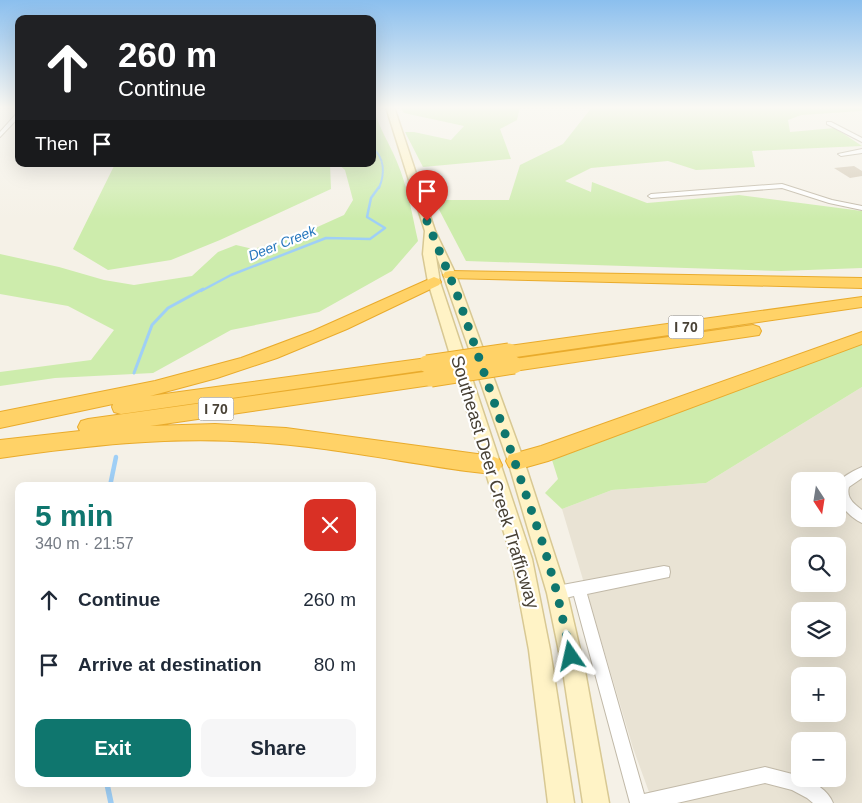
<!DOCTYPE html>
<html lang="en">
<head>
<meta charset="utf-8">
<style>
	:root { --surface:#fff; --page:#f6f6f7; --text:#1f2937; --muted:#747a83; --accent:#0f766e }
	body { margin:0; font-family:Helvetica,sans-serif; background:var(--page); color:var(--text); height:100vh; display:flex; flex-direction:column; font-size:19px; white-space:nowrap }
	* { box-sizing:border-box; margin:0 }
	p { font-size:16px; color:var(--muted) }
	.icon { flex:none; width:28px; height:28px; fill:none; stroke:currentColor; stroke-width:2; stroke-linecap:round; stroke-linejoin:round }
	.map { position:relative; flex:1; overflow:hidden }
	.details { position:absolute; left:15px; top:482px; width:361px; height:305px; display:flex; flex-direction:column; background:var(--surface); border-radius:10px; box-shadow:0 5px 20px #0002 }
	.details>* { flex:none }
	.hud { position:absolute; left:15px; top:15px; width:361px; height:152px; border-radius:10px; box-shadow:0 5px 20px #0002; background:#202124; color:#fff; overflow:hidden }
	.needle { width:32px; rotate:168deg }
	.fabs { position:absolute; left:791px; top:472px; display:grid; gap:10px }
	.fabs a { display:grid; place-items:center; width:55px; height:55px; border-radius:10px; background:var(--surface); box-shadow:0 5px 20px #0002; font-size:25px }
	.pin { position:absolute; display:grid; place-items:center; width:42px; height:42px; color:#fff; margin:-51px -21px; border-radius:50% 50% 50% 0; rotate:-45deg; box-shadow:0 0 5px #0007 }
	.pin .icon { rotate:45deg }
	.me { position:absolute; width:55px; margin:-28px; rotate:349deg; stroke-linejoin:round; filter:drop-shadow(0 0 4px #0008) }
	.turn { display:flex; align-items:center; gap:18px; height:105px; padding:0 20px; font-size:22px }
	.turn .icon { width:65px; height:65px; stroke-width:2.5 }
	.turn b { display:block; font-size:35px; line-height:42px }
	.then { display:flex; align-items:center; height:48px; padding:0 20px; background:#0003; gap:10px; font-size:19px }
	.round { display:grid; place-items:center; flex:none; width:52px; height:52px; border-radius:10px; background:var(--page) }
	.summary { display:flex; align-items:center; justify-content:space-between; height:85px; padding:0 20px }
	h1 { font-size:30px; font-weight:600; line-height:38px; color:var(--accent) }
	.cta { display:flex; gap:10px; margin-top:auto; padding:10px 20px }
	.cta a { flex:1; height:58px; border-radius:10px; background:var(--accent); color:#fff; font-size:20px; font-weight:600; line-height:58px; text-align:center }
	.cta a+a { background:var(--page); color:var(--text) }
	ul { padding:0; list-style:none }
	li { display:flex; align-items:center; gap:15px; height:65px; padding:0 20px }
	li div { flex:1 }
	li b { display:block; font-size:19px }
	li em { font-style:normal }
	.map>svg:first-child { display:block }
	.residential { fill:#e9e3d4; fill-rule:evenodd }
	.green { fill:#cdecac }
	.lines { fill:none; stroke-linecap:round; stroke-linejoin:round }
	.stream-far4 { stroke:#9fcff6; stroke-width:2 }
	.stream-far3 { stroke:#9fcff6; stroke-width:2.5 }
	.stream-far2 { stroke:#9fcff6; stroke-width:3 }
	.stream-far1 { stroke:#9fcff6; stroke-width:4.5 }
	.stream { stroke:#9fcff6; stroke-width:5.5 }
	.building { fill:#d7cdbb }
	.street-casing { stroke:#c1b9a8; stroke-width:2 }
	.secondary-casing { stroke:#d8c893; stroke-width:3 }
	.highway-casing { stroke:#e9ab2c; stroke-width:2 }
	.street { fill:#fff; fill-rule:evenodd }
	.secondary { fill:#fff3c6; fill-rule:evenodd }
	.highway { fill:#ffd267; fill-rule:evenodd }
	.highway-bridge-casing { stroke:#e9ab2c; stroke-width:19; stroke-linecap:butt }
	.highway-bridge { stroke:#ffd267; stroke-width:17 }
	.route { stroke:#0f766e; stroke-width:9; stroke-dasharray:0 16.2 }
	.labels { text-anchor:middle; stroke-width:4.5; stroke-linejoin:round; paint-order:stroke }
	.far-water-label { font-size:14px; font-style:italic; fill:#2677bd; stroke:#fff }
	.shield { fill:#fff; stroke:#7f7a72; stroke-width:1 }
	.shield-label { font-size:14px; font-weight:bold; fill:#484135 }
	.near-street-label { font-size:18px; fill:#484135; stroke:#fff }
</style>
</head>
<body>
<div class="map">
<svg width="862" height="803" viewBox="0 0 862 803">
	<rect width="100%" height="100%" fill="#f5f1e7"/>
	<path class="residential" d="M 862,387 L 862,803 L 653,803 L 633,748 L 562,509 L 612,490 L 706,483 ZM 800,481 L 838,481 L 838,519 L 800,519 ZM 800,546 L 838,546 L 838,584 L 800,584 ZM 800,611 L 838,611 L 838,649 L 800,649 ZM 800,676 L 838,676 L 838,714 L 800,714 ZM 800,741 L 838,741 L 838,779 L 800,779 Z"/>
	<path class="green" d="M 373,107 L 376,107 L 374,108 C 378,127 390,144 397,162 C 408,188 412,214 418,241 L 392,271 L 319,312 L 231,330 L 153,373 L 55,378 L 0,386 L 0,372 L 91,360 L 114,330 L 68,306 L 0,294 L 0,254 L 59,267 L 104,280 L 134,285 L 192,276 L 218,252 L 236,245 L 253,249 L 293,238 L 344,215 L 353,200 L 345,170 L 338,164 L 372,164 Z
		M 400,107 L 520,107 L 517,120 L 500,129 L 511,159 L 423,167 L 405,132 L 414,132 L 451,140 L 464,126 L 404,113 Z
		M 592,107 L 759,107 L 822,109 L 862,107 L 862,111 L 801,115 L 788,120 L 790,132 L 835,128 L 862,146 L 752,151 L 755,167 L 696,170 L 668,161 L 591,168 L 565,181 L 591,192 L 592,182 L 647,203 L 739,195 L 862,211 L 862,268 L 781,271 L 466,261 L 434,200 L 509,200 L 520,165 L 563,144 Z
		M 141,164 L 330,164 L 331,189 L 220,240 L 171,260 L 108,270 L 73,249 L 114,166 Z
		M 862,344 L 862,387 L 706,483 L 612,490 L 562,509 L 545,493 L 558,479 L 552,460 Z"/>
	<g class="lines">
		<path class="stream-far4" d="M 372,148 C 385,157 385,174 379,188"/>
		<path class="stream-far3" d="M 201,291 L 231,275 L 326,238 L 370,239 L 385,228 L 367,217 L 371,198 L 379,187"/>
		<path class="stream-far2" d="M 134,373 L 152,325 L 168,308 L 203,289"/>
		<path class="stream-far1" d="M 110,486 L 116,457"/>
		<path class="stream" d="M 107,784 L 111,803"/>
	</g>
	<path class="building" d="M 854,166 L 862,171 L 862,176 L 850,178 L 834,168 Z"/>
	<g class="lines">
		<defs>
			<path id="street" d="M 17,113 L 19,113 L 19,117 L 0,137 L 0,132 Z
				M 827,122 L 831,122 L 862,138 L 862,142 L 827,124 Z
				M 862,149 L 862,153 L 841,156 L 838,154 Z
				M 782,184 L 832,200 L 862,206 L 862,210 L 829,203 L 782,188 L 651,198 L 648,196 L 651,194 Z
				M 862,467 L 862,478 L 849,487 C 846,498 854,504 862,510 L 862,523 C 849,517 830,498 839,482 C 843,476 855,470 862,467 Z
				M 664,566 L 669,567 L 670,572 L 669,577 L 664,578 L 587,594 L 644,794 L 765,767 L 800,776 L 800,779 C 813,779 829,792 833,803 L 813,803 L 807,798 L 792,790 L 765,783 L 677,803 L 630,803 L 574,596 L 557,600 L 552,598 L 550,593 L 552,588 L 557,586 Z"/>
			<path id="secondary" d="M 386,107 L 394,107 L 435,231 L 456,275 L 524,461 L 567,593 L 585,671 L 609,803 L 583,803 L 563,671 L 547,593 L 508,461 L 435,251 L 440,282 L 532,559 L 550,650 L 574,803 L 548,803 L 529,650 L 512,559 L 428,282 L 423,254 L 425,231 Z"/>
			<path id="highway" d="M 450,271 L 862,278 L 862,288 L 445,278 L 443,275 L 445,272 Z
				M 434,277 L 439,279 L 441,282 L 439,285 L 347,329 L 277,358 L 217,378 L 150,396 L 427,358 L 433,359 L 436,364 L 433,369 L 121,414 L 114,412 L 112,407 L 113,404 L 0,428 L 0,412 L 155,381 L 241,358 L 313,331 Z
				M 862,297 L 862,307 L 509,358 L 503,356 L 500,352 L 503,348 L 509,346 Z
				M 753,325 L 759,327 L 761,331 L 759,335 L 514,371 L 508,370 L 505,365 L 508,360 L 514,359 Z
				M 862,332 L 862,344 L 548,461 L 516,470 L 509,467 L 506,461 L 509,455 L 541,446 Z
				M 431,371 L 437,373 L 440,378 L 437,383 L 431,385 L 150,426 L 215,424 L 286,428 L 492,456 L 499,459 L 502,465 L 499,471 L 492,474 L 466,471 C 395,461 324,446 253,442 C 168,436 83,446 0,458 L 0,440 L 80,431 L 78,427 L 81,421 L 88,419 Z"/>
		</defs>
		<use href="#street" class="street-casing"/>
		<use href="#secondary" class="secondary-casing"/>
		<use href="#highway" class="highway-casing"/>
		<use href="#street" class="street"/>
		<use href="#secondary" class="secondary"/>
		<use href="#highway" class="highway"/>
		<defs>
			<path id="highway-bridge" d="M 427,364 L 509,352
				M 431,378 L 514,365"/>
		</defs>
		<use href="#highway-bridge" class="highway-bridge-casing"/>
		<use href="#highway-bridge" class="highway-bridge"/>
	</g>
	<linearGradient id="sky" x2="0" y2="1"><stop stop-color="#8bbfee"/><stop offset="0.49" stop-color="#faf9f4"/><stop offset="1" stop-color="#faf9f4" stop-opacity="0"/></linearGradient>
	<rect width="862" height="219" fill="url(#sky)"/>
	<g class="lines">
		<path class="route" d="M 427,221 L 457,294 L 544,547 L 557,593 L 571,656"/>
	</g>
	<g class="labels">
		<g class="far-water-label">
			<text transform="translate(282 243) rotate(-22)" y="5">Deer Creek</text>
		</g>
		<g class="shield">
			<rect x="668.5" y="315.5" width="35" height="23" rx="4"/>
			<rect x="198.5" y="397.5" width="35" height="23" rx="4"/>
		</g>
		<g class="shield-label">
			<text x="686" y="332">I 70</text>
			<text x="216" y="414">I 70</text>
		</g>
		<g class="near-street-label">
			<text transform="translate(495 482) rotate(73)" y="6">Southeast Deer Creek Trafficway</text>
		</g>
	</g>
</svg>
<div class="fabs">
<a><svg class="needle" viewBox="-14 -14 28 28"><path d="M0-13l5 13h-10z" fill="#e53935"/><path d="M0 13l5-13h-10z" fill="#747a83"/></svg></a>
<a><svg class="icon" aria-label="search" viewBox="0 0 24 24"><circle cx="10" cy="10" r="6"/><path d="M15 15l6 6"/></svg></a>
<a><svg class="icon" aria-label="layers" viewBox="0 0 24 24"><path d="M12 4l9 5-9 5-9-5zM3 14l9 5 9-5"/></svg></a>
<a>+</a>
<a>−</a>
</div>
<div class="pin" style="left:427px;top:221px;background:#d93025"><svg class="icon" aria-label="arrive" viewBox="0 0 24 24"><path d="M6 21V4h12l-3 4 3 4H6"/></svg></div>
<svg class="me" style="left:571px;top:656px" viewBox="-20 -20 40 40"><path d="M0-17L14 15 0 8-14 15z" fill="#0f766e" stroke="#fff" stroke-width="4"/></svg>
<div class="hud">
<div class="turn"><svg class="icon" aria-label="ahead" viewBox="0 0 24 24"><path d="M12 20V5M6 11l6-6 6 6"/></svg><div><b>260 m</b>Continue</div></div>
<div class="then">Then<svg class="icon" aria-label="arrive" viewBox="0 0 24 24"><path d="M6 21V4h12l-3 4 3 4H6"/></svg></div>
</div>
<section class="details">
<div class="summary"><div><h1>5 min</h1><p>340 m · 21:57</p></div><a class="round" style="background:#d93025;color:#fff"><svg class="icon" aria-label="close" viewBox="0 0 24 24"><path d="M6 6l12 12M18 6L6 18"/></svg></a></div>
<ul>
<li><svg class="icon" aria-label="ahead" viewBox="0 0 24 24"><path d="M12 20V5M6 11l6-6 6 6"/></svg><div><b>Continue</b></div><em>260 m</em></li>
<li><svg class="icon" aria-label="arrive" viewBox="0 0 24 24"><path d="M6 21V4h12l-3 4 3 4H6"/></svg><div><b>Arrive at destination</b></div><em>80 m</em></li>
</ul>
<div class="cta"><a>Exit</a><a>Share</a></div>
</section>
</div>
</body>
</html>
